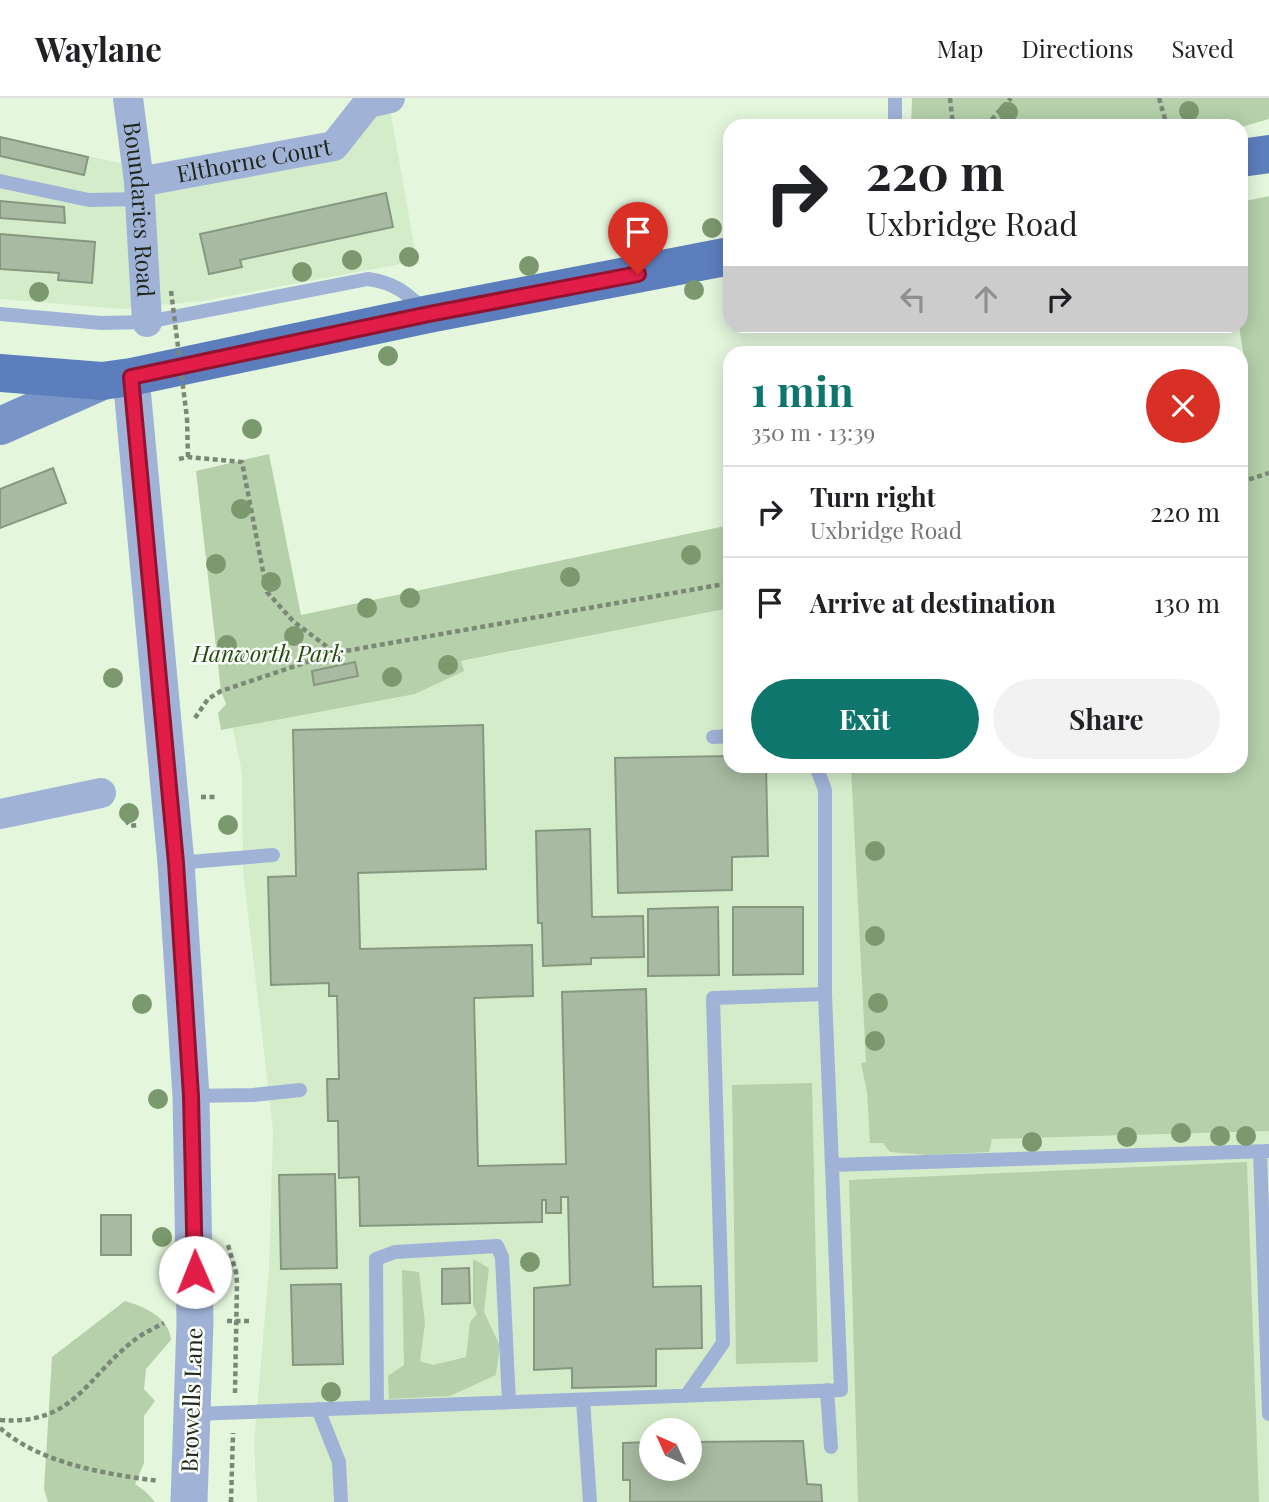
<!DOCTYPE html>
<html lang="en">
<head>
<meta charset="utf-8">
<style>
	:root { --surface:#fff; --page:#f2f2f2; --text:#202124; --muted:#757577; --line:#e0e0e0; --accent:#0f766e }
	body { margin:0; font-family:"Playfair Display",serif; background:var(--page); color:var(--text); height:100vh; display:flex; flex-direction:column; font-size:26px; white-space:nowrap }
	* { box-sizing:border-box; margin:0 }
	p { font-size:23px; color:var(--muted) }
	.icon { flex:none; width:38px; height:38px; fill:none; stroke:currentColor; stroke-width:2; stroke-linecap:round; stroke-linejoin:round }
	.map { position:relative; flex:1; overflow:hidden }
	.side { position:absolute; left:723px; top:248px; width:525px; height:427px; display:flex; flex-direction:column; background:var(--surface); border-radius:21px; box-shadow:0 4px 18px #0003 }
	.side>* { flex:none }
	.banner { position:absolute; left:723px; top:21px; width:525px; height:214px; border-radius:21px; box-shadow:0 4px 18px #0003; background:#fff; color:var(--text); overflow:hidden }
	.needle { width:46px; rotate:315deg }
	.tools { position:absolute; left:639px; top:1320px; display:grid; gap:14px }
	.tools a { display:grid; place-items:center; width:63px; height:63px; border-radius:50%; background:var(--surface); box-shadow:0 4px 18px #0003; font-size:35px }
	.pin { position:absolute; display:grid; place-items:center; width:60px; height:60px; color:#fff; margin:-72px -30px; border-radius:50% 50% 50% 0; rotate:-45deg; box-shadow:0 0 7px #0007 }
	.pin .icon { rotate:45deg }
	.me { position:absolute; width:77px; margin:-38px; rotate:359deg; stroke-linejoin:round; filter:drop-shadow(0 0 5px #0008) }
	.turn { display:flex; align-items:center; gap:24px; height:147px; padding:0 28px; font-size:32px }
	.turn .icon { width:91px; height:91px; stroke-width:2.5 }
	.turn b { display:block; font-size:49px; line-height:60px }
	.lanes { display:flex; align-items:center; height:66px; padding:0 28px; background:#0003; justify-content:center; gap:35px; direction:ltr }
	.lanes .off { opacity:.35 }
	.round { display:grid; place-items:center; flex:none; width:74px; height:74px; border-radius:37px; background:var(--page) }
	.summary { display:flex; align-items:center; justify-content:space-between; height:119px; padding:0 28px }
	h1 { font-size:42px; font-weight:700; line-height:52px; color:var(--accent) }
	.button { display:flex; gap:14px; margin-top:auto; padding:14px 28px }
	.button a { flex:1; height:80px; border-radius:42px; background:var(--accent); color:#fff; font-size:28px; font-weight:700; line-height:80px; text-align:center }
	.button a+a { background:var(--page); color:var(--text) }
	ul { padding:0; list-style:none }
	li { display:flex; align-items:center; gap:21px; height:91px; padding:0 28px; border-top:2px solid var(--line) }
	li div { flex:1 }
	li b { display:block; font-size:26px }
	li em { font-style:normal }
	header { display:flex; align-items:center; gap:42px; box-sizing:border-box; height:98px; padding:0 35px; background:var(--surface); border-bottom:2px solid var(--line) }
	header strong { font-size:33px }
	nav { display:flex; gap:38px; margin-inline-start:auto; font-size:24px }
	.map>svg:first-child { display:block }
	.built { fill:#d5eccb; fill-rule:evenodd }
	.green { fill:#b5d0aa }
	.building { fill:#a8baa1; stroke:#879880; stroke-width:2 }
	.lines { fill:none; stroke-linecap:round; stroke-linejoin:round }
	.path { stroke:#7b8876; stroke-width:4.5; stroke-dasharray:5 3.5; stroke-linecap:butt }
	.service { stroke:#a0b3d7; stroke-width:14 }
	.minor { stroke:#a0b3d7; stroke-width:30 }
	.tertiary { stroke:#a0b3d7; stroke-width:37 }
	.secondary { stroke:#7995c8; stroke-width:38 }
	.primary { stroke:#5d7ebd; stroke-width:38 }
	.path-bridge { stroke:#7b8876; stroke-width:4.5; stroke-dasharray:5 3.5; stroke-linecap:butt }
	.tree { fill:#7c986e }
	.route-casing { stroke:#92132f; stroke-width:18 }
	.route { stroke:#e11d48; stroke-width:12 }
	.labels { text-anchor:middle; stroke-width:5; stroke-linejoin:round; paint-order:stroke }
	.street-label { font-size:23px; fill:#20271d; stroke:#fbfffa }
	.park-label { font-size:23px; font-style:italic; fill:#274b14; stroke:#fbfffa }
</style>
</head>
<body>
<header>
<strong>Waylane</strong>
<nav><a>Map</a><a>Directions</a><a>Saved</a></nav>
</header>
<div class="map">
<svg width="1269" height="1404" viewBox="0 0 1269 1404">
	<rect width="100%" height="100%" fill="#e4f7dd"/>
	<path class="built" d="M 388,0 L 417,163 L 202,203 L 123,211 L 0,201 L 0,39 L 138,69 L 334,48 Z
		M 1269,405 L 1269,1404 L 257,1404 L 254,1345 L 269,1171 L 273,1032 L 243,773 L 242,675 L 229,612 L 368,582 L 730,510 L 730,668 L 1241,668 ZM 651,1332 L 690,1332 L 690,1370 L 651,1370 Z"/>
	<path class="green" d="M 912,0 L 1269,0 L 1269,21 L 1241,29 L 1196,28 L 1193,22 L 1169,28 L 911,28 Z
		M 1269,98 L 1269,1033 L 992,1041 L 989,1054 L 928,1057 L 890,1054 L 883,1045 L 870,1045 L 867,994 L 861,965 L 866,964 L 851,669 L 1241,668 L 1241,285 L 1248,285 L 1239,228 L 1241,228 L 1241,104 Z
		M 269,356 L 301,517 L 730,427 L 730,510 L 461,563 L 464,573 L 415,596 L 221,632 L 218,615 L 226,606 L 221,593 L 196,373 Z
		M 812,985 L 818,1264 L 736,1266 L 732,987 Z
		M 1247,1064 L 1259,1404 L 858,1404 L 849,1082 Z
		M 473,1161 L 489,1170 L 484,1214 L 500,1248 L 496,1277 L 450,1298 L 389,1301 L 388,1278 L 404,1267 L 402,1172 L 419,1174 L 425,1225 L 420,1263 L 433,1267 L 466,1259 L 470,1224 L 477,1216 L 473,1207 Z
		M 125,1203 C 145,1209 169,1219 171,1242 L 146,1271 L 144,1291 L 155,1303 L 144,1318 L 144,1365 L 135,1386 L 145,1393 L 155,1404 L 48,1404 L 44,1391 L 52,1259 Z"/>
	<path class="building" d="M 0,39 L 88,59 L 84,77 L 0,58 Z
		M 386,95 L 393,129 L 240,162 L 242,169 L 209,176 L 200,136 Z
		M 0,103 L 64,109 L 65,125 L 0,120 Z
		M 0,136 L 95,144 L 92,185 L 58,182 L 59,175 L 0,171 Z
		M 53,370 L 66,405 L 0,430 L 0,391 Z
		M 355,564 L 358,578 L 314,587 L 312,573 Z
		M 483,627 L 486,771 L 358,775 L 360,851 L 532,847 L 533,898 L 474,900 L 478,1068 L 566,1066 L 562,894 L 646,891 L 653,1189 L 701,1188 L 702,1250 L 656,1251 L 656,1288 L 572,1290 L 572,1270 L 534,1272 L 534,1190 L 570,1187 L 568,1099 L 561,1099 L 561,1115 L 546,1115 L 546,1102 L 542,1102 L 542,1124 L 360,1128 L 359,1079 L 339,1080 L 338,1023 L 328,1023 L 327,981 L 339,981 L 337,898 L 329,898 L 329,885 L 271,887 L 268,779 L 296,778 L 293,632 Z
		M 730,658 L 730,668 L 766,668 L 768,758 L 732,759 L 732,792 L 618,795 L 615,660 Z
		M 590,731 L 592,819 L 643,818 L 644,859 L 591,860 L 591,866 L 543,868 L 542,825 L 538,825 L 536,733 Z
		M 718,809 L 719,877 L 648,878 L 648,811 Z
		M 733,809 L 803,809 L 803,876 L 733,877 Z
		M 335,1076 L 337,1170 L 281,1171 L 279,1077 Z
		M 101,1117 L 131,1117 L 131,1157 L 101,1157 Z
		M 469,1170 L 470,1205 L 442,1206 L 442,1171 Z
		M 341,1186 L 343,1266 L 293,1267 L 291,1187 Z
		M 803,1343 L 807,1386 L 821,1387 L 822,1404 L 630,1404 L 630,1382 L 623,1382 L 623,1345 L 651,1344 L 651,1370 L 690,1370 L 690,1344 Z"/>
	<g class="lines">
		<path class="path" d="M 950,0 L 953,28
			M 1159,0 L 1167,28
			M 986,28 L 1011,0
			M 187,320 L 188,359
			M 179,361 L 188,359 L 242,364 L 267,494 L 293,523 L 334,554
			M 1241,384 L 1269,375
			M 195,620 L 208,601 L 221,593 L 334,555 L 730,485
			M 201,699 L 218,699
			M 121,715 L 130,728 L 138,727
			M 228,1147 L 236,1174 L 237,1185 L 235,1295
			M 227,1223 L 252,1223
			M 0,1322 C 77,1328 87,1275 140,1238 C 148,1233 156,1229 164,1225
			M 0,1330 C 41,1366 106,1376 159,1383
			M 231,1404 L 233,1335"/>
		<path class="service" d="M 895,0 L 895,28
			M 0,83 L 89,102 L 140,101
			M 0,216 L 101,225 L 147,224 L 368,181 C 395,185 405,194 425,212
			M 713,639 L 730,638
			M 177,765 L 273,757
			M 192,998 L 253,997 L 300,992
			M 1260,1054 L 1269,1316
			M 832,1067 L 1269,1053
			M 827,1292 L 831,1349
			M 686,1298 L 723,1245 L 713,900 L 825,896
			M 583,1302 L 590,1404
			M 377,1309 L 376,1161 L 395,1154 L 497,1148 L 502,1159 L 509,1304
			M 318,1311 L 339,1364 L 341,1404
			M 193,1316 L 841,1292 L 825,896 L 825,692 L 816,668"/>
		<g class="minor">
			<path id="s1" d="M 128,0 L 139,84 L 147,224"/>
			<path id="s2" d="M 139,84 L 334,48 L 368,5 L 390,0"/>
			<path d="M 0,716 L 101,695"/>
		</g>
		<path class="tertiary" d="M 131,279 L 176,765 L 191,998 L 195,1224 L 189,1404"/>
		<path class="secondary" d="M 0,328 L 102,283"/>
		<path class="primary" d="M 1241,60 L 1269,56
			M 0,275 L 102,283 L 131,279 L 429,216 L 730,158"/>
		<path class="path-bridge" d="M 171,193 L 187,320"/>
	</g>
	<g class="tree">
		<circle cx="1189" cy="13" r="10"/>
		<circle cx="1008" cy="14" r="10"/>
		<circle cx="712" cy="130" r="10"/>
		<circle cx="641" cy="144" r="10"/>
		<circle cx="409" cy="159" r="10"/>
		<circle cx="352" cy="162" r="10"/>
		<circle cx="529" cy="168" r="10"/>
		<circle cx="302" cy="174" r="10"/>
		<circle cx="694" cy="192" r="10"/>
		<circle cx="39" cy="194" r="10"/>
		<circle cx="388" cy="258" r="10"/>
		<circle cx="252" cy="331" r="10"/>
		<circle cx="241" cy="411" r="10"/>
		<circle cx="691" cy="457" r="10"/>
		<circle cx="216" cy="466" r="10"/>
		<circle cx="570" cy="479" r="10"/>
		<circle cx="271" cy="484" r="10"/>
		<circle cx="410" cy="500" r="10"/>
		<circle cx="367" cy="510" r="10"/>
		<circle cx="294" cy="538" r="10"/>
		<circle cx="227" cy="547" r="10"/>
		<circle cx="448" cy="567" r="10"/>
		<circle cx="392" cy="579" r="10"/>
		<circle cx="113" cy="580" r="10"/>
		<circle cx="129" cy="715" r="10"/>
		<circle cx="228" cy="727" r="10"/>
		<circle cx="875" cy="753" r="10"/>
		<circle cx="875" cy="838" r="10"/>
		<circle cx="878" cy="905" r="10"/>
		<circle cx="142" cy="906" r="10"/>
		<circle cx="875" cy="943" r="10"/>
		<circle cx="158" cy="1001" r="10"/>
		<circle cx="1181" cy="1035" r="10"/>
		<circle cx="1220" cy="1038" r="10"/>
		<circle cx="1246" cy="1038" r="10"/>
		<circle cx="1127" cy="1039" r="10"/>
		<circle cx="1032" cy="1044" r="10"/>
		<circle cx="162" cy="1139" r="10"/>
		<circle cx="530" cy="1164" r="10"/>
		<circle cx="331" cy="1294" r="10"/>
	</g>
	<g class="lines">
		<defs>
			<path id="route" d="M 195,1174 L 191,998 L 176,765 L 131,279 L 429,216 L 638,176"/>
		</defs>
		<use href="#route" class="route-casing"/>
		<use href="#route" class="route"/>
	</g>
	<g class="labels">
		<g class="street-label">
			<text dy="8" stroke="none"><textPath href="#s2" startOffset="117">Elthorne Court</textPath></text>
			<text dy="8" stroke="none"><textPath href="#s1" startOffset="112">Boundaries Road</textPath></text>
			<text transform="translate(192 1302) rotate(-88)" y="8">Browells Lane</text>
		</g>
		<g class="park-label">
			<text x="268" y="564">Hanworth Park</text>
		</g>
	</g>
</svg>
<div class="tools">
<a><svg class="needle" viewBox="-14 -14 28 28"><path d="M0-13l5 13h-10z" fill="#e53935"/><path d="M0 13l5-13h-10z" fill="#757577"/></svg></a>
</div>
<div class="pin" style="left:638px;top:176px;background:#d93025"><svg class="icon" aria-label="arrive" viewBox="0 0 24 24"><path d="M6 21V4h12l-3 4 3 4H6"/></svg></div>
<svg class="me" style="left:195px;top:1174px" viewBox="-20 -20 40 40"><circle r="19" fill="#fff"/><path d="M0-13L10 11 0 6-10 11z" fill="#e11d48"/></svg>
<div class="banner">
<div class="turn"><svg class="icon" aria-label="right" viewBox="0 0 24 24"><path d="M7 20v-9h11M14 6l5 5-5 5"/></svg><div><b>220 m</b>Uxbridge Road</div></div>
<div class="lanes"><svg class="icon off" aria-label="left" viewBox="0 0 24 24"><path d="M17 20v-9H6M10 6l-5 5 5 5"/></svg><svg class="icon off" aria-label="ahead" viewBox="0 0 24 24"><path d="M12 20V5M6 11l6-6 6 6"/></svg><svg class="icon" aria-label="right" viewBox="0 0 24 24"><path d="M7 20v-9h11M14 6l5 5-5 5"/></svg></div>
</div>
<section class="side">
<div class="summary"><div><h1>1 min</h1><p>350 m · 13:39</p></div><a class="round" style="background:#d93025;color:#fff"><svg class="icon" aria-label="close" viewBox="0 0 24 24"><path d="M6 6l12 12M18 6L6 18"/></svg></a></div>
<ul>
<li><svg class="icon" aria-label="right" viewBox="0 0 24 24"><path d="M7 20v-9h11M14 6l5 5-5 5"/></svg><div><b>Turn right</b><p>Uxbridge Road</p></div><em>220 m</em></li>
<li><svg class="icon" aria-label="arrive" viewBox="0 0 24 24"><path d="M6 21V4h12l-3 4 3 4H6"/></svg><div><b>Arrive at destination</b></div><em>130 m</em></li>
</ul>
<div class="button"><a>Exit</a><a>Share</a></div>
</section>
</div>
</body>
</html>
